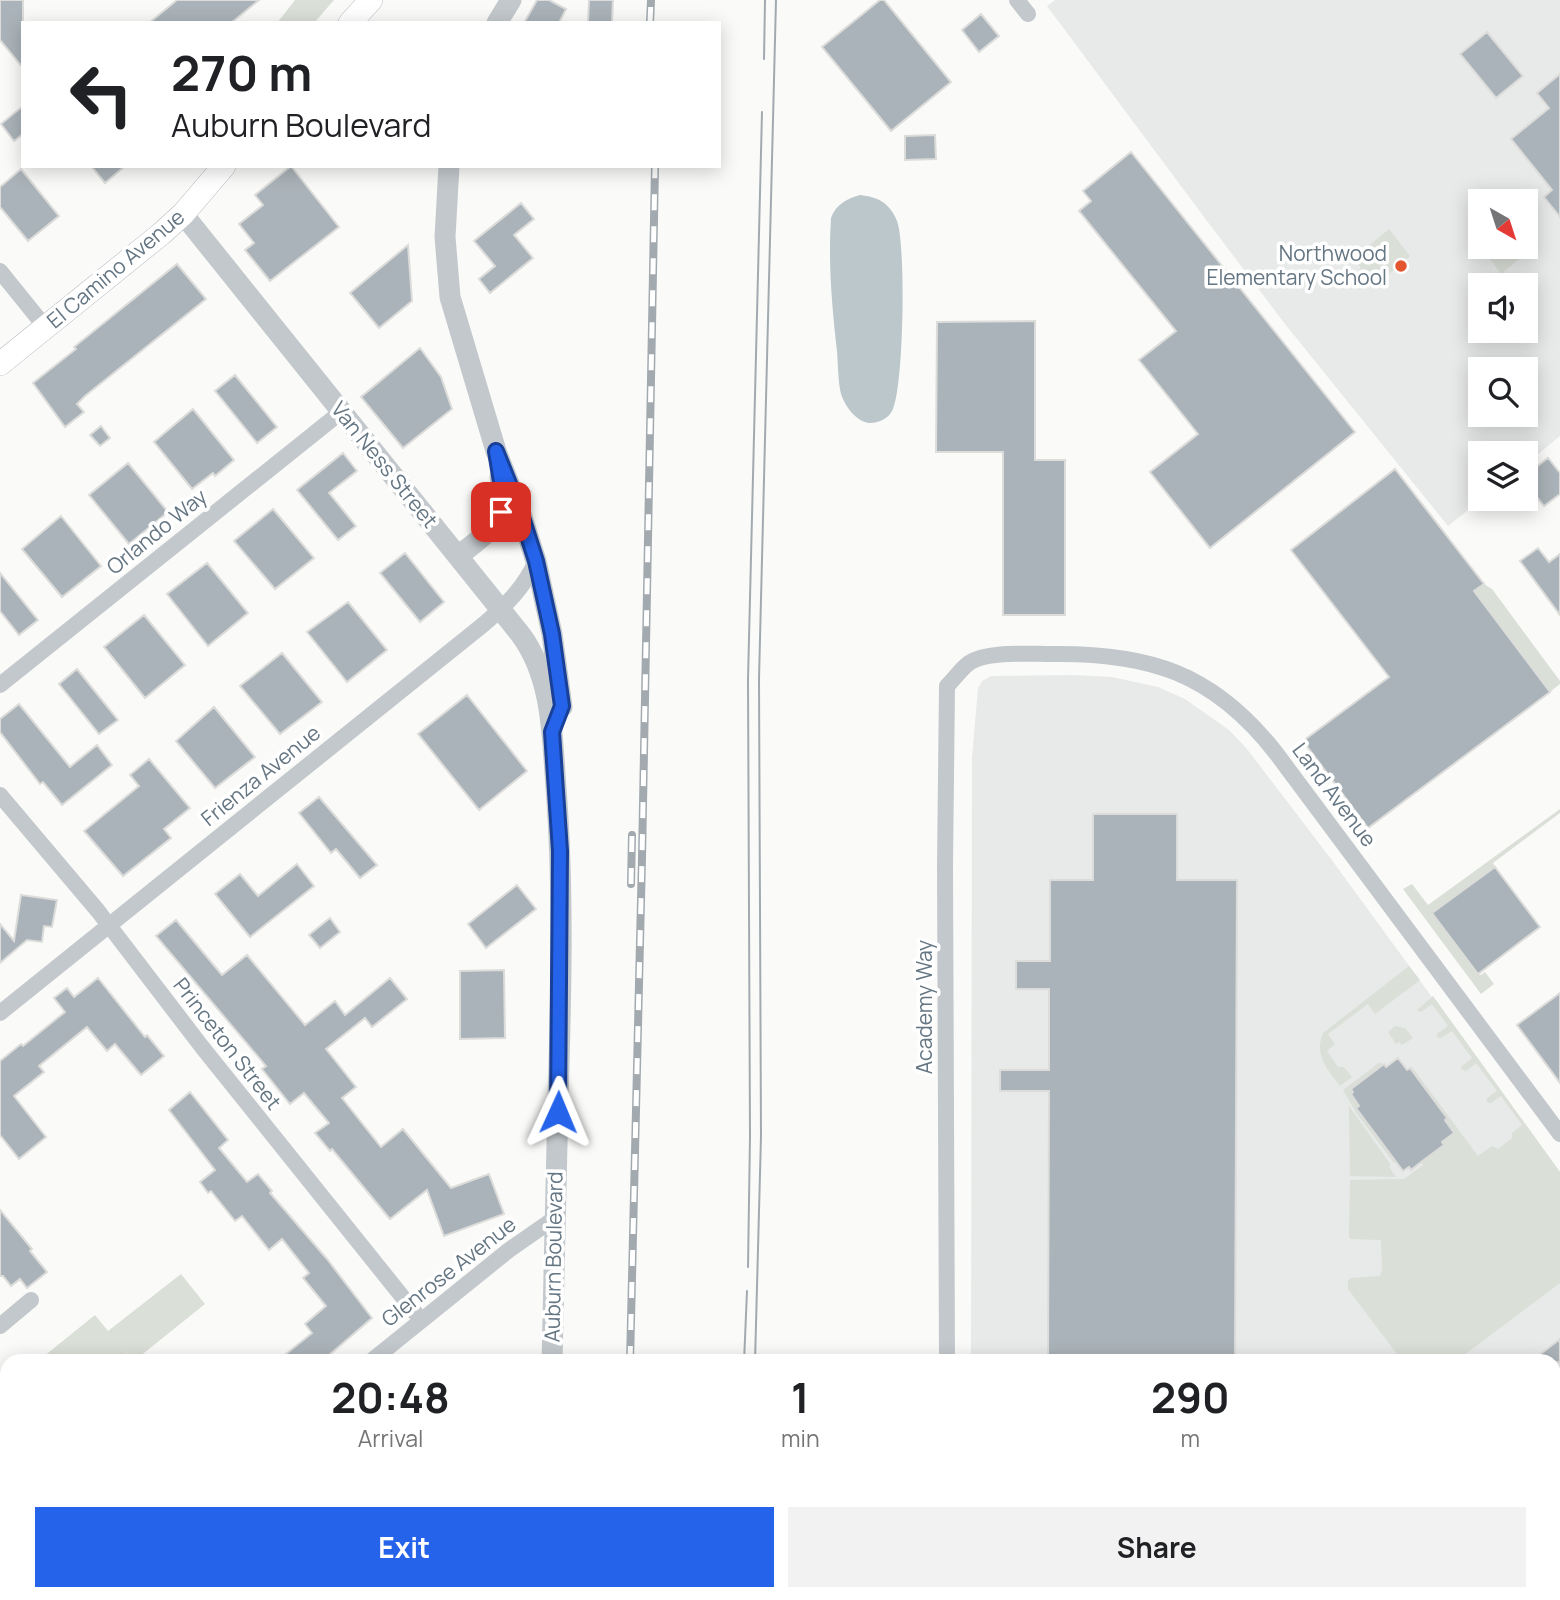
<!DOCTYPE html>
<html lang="en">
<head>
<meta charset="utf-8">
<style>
	:root { --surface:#fff; --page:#f2f2f2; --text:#202124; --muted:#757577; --accent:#2563eb }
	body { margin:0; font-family:Manrope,sans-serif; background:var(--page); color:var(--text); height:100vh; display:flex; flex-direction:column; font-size:26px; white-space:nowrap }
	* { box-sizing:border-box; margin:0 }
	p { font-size:23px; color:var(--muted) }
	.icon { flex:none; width:38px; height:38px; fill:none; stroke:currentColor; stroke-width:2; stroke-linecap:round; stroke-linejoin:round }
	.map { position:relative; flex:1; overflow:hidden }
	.drawer { position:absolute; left:0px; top:1354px; width:1561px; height:247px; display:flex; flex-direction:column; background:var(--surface); border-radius:21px 21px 0 0; box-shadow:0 4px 18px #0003 }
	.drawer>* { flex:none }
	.top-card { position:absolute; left:21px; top:21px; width:700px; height:147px; border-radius:0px; box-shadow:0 4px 18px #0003; background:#fff; color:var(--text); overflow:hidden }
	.needle { width:46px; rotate:141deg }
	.fabs { position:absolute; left:1468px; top:189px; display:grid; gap:14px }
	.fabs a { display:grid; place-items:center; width:70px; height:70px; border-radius:0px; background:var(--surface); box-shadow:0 4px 18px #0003; font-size:35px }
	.pin { position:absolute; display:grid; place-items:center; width:60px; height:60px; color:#fff; margin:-30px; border-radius:14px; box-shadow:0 4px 10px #0006 }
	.me { position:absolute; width:77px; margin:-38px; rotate:1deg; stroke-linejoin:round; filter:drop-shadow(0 0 5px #0008) }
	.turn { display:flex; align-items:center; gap:24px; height:147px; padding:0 35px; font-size:32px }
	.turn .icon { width:91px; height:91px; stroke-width:2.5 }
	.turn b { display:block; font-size:49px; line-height:60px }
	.eta { display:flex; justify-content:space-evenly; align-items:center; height:119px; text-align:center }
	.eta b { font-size:42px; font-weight:700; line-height:49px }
	.cta { display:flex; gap:14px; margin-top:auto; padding:14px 35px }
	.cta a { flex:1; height:80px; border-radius:0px; background:var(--accent); color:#fff; font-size:28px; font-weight:700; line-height:80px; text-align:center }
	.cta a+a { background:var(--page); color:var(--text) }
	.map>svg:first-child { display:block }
	.built { fill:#e8e9e9; fill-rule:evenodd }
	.green { fill:#dadfd7 }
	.water { fill:#bbc7cb }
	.building { fill:#aab3b9; stroke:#dcdcda; stroke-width:2 }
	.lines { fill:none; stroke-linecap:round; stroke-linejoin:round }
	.secondary-casing { stroke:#b3babf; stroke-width:24 }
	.minor { stroke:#c3c8cc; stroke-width:16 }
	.tertiary { stroke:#c3c8cc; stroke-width:21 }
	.secondary { stroke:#fff; stroke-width:23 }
	.tram { stroke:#a2aab0; stroke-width:2 }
	.rail-casing { stroke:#a2aab0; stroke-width:8 }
	.rail { stroke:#fff; stroke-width:5; stroke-dasharray:16; stroke-linecap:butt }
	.route-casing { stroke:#184099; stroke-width:18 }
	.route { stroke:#2563eb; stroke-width:12 }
	.poi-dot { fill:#e4572e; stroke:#fff; stroke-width:2.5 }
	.labels { text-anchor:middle; stroke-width:7; stroke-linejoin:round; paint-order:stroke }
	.poi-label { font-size:21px; fill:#657683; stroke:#fff; text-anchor:end }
	.street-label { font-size:21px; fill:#657683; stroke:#fff }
</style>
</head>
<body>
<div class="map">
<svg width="1560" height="1600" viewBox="0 0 1560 1600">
	<rect width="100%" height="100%" fill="#fafaf8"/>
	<path class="built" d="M 1055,0 L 1560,0 L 1560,436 L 1526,464 L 1526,453 L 1480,453 L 1480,499 L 1482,499 L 1448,526 L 1285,324 L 1207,221 L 1047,6 ZM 1480,201 L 1526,201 L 1526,247 L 1480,247 ZM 1480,285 L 1526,285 L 1526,331 L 1480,331 ZM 1480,369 L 1526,369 L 1526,415 L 1480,415 Z
		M 1074,675 L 1112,677 L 1158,687 L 1185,699 L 1229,730 L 1247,749 L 1331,859 L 1560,1172 L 1560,1600 L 971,1600 L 971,1594 L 1554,1594 L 1554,1362 L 971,1362 L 972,758 L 978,688 L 982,681 L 991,676 Z"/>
	<path class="green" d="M 295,0 L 334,0 L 314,23 L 277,23 Z
		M 1389,229 L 1410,256 L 1373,287 L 1359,270 L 1361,268 L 1354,258 Z
		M 1481,247 L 1522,247 L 1527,253 L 1501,274 Z
		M 1484,584 L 1492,589 L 1560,681 L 1560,684 L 1550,692 L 1380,665 Z
		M 1560,809 L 1560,813 L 1493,863 L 1495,867 L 1433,913 L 1477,974 L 1481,975 L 1485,972 L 1494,984 L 1481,994 L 1403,889 L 1412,884 L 1428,905 Z
		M 1409,966 L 1420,980 L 1375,1014 L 1368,1004 L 1328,1034 L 1335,1044 L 1327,1051 L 1338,1067 L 1344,1067 L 1352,1077 L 1340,1086 C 1327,1069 1314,1055 1323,1033 Z
		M 1433,996 L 1560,1172 L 1560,1283 L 1456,1361 L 1403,1362 L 1348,1289 L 1348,1281 L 1351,1278 L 1380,1276 L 1382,1271 L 1381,1240 L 1351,1239 L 1349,1237 L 1350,1180 L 1404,1179 L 1423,1165 L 1421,1162 L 1444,1145 L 1442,1142 L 1454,1133 L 1445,1120 L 1447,1118 L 1410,1068 L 1412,1067 L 1478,1156 L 1492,1146 L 1498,1149 L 1512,1138 L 1512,1133 L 1522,1125 L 1501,1096 L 1491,1103 L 1487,1102 L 1486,1099 L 1497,1091 L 1476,1063 L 1466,1071 L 1461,1069 L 1461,1067 L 1472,1058 L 1452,1031 L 1441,1038 L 1437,1037 L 1437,1034 L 1448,1026 L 1432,1004 L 1421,1012 L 1417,1010 Z
		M 1395,1026 L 1405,1028 L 1413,1038 L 1402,1045 L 1399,1042 L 1396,1044 L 1388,1032 Z
		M 1380,1062 L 1383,1065 L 1351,1089 L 1353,1092 L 1351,1094 L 1399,1159 L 1394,1163 L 1357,1114 L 1343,1090 Z
		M 1349,1106 L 1391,1165 L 1389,1167 L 1396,1177 L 1350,1176 Z
		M 181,1274 L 205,1304 L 134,1361 L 124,1350 L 132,1361 L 38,1361 L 95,1315 L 108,1331 Z
		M 7,1386 L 7,1433 L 0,1438 L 0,1392 Z"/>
	<path class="water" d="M 860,195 C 878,197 890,203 897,221 C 906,244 904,390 892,411 C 888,419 878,423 870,423 C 856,422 845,406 841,394 C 838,381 838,364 837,351 C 832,307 828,262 831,218 C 836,204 847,199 860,195 Z"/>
	<path class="building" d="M 0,0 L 23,0 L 23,68 L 0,40 Z
		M 177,0 L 259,0 L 231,23 L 149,23 Z
		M 537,0 L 549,0 L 566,9 L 559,23 L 524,23 Z
		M 589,0 L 613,0 L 612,23 L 588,23 Z
		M 880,0 L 884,0 L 951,82 L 891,131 L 822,47 Z
		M 981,14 L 999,36 L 979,52 L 962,30 Z
		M 1487,32 L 1523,76 L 1496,98 L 1460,54 Z
		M 1560,74 L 1560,217 L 1544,197 L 1552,190 L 1511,139 L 1549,108 L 1537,93 Z
		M 23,106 L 23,134 L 14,141 L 1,124 Z
		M 935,135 L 936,159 L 905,160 L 905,136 Z
		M 1131,152 L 1355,432 L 1210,548 L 1150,472 L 1198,434 L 1139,360 L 1176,331 L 1079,211 L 1091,201 L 1083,191 Z
		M 91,166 L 125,166 L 105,183 Z
		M 291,166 L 339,227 L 270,281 L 245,250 L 254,243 L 239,224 L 263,205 L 255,195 Z
		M 21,169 L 59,216 L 28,241 L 0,207 L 0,187 Z
		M 521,203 L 534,219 L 514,235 L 533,258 L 490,293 L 479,279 L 495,266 L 474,241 Z
		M 408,245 L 412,301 L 379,328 L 350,293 Z
		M 177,264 L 206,299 L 85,396 L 77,404 L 84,412 L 65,427 L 33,383 L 76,349 L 74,347 Z
		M 1035,321 L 1035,460 L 1065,460 L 1065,615 L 1003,615 L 1003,452 L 936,452 L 937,322 Z
		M 420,348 L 441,377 L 452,409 L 403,448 L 361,397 Z
		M 235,375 L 277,427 L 257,443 L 215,391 Z
		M 193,409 L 234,460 L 215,476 L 213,473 L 192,489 L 154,442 Z
		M 101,426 L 110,438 L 100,446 L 90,435 Z
		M 343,453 L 357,471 L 329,493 L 356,526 L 338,540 L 297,490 Z
		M 1548,458 L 1560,473 L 1560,494 L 1544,506 L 1526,483 L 1526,475 Z
		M 128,463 L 168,512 L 129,544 L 89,495 Z
		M 1395,469 L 1484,584 L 1474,591 L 1550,692 L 1368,828 L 1303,741 L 1389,677 L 1291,550 Z
		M 273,509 L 314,558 L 275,589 L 234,541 Z
		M 61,516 L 101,566 L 62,597 L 22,549 Z
		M 1538,548 L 1549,562 L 1560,554 L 1560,615 L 1520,561 Z
		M 405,553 L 444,602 L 420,622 L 380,573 Z
		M 207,563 L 248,613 L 208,646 L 167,594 Z
		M 0,573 L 38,620 L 19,635 L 0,611 Z
		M 348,602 L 387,650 L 347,682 L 307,632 Z
		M 144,615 L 185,665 L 145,698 L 104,647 Z
		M 282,653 L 322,702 L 280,734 L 240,686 Z
		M 77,669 L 118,720 L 99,734 L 59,684 Z
		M 467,695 L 527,771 L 479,810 L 418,734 Z
		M 19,704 L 70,767 L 97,745 L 112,765 L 62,805 L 43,782 L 40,784 L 0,732 L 0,719 Z
		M 214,707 L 255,757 L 215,788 L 176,741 Z
		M 149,759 L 190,808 L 164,829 L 171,838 L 123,876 L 84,831 L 139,786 L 130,775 Z
		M 319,797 L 377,865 L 360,878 L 336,849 L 331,853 L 299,813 Z
		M 1093,814 L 1177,814 L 1177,880 L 1237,880 L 1235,1362 L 1048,1362 L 1049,1091 L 1000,1091 L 1000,1070 L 1049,1070 L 1049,989 L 1016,989 L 1016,961 L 1050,961 L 1050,880 L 1093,880 Z
		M 297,864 L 314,886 L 250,937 L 215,894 L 240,874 L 258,896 Z
		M 1495,867 L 1540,927 L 1478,974 L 1432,913 Z
		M 517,885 L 536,909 L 486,948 L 468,924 Z
		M 21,895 L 57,900 L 52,927 L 44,926 L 42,942 L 27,940 L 0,963 L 0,924 L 14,941 Z
		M 330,918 L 340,932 L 320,948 L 309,935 Z
		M 176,920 L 222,975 L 247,955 L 305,1025 L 335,1001 L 345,1015 L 390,978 L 407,999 L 372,1027 L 365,1018 L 326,1049 L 356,1087 L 342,1098 L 381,1147 L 403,1129 L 451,1188 L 489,1174 L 504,1214 L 444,1236 L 427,1190 L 390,1219 L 332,1149 L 330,1151 L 315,1133 L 329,1123 L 304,1093 L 290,1104 L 262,1069 L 266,1066 L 156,936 Z
		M 504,970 L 505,1038 L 460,1039 L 460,971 Z
		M 98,978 L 145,1037 L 147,1035 L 164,1056 L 141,1075 L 115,1044 L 107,1051 L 87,1027 L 39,1066 L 44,1072 L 14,1096 L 46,1137 L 19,1159 L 0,1135 L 0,1061 L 21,1044 L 23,1046 L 65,1012 L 54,998 L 67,988 L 74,997 Z
		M 1560,993 L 1560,1083 L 1517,1025 Z
		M 1398,1058 L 1407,1070 L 1410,1068 L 1447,1118 L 1445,1120 L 1454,1133 L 1442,1142 L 1444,1145 L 1421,1162 L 1411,1170 L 1409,1167 L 1403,1171 L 1356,1108 L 1359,1106 L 1351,1094 L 1353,1092 L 1351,1089 L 1384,1064 L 1386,1067 Z
		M 190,1092 L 228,1140 L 219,1148 L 247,1182 L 258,1174 L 272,1191 L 270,1193 L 327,1259 L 372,1318 L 321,1362 L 276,1362 L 312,1333 L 305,1324 L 326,1306 L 303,1278 L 309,1273 L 282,1239 L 269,1250 L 242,1216 L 235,1221 L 211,1191 L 208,1193 L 200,1182 L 215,1170 L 169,1110 Z
		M 0,1210 L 32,1249 L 30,1251 L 47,1272 L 27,1288 L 20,1279 L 11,1286 L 3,1276 L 0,1276 Z
		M 1560,1339 L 1560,1362 L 1530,1362 Z"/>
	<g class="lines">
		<defs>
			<path id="secondary" d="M 350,23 L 371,0
				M 0,364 L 161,234 L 183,214 L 224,166"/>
		</defs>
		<use href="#secondary" class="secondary-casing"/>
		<path class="minor" d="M 1017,0 L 1028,14
			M 0,271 L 46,328
			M 0,685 L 341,412
			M 0,795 L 98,911 L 202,1047 L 421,1320
			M 0,1013 L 484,624 C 506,605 524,588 536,561
			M 0,1326 L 31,1300
			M 370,1362 L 509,1250 L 555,1218
			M 947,1362 L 945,866 L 947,686 C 954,679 961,669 969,663 C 986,651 1027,654 1048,654 C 1147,652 1213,672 1276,753 L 1560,1134
			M 946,1594 L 946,1600
			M 79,1600 L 86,1594"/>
		<path class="tertiary" d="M 497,23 L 511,0
			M 449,166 L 445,237 L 450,297 L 496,451 L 520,511 L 536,561 L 552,634 L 562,707
			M 183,214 L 521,635 C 553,679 552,736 556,788 C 564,892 561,997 558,1101 C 556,1188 554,1275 552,1362
			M 458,556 C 489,532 508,521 500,477
			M 546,1600 L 547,1594"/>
		<use href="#secondary" class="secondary"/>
		<path class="tram" d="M 764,59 L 765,0
			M 748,1267 L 750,1136 L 748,679 L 762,112
			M 744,1362 L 747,1291
			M 755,1362 L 761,1136 L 759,679 L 776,0
			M 730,1600 L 731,1594
			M 741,1600 L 742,1594"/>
		<defs>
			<path id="rail" d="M 650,23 L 651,0
				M 631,884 L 632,835
				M 630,1362 L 642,858 L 655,166
				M 625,1600 L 625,1594"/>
		</defs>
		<use href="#rail" class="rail-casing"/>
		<use href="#rail" class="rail"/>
	</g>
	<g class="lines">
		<defs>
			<path id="route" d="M 501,512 L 503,494 L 496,451 L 520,511 L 536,561 L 552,634 L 562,706 L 552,732 L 560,851 L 558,1112"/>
		</defs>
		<use href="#route" class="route-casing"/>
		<use href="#route" class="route"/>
	</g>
	<circle class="poi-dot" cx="1401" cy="266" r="7"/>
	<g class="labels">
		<g class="poi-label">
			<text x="1387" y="261">Northwood<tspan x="1387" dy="24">Elementary School</tspan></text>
		</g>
		<g class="street-label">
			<text transform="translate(116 269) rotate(-40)" y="7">El Camino Avenue</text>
			<text transform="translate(384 465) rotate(51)" y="7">Van Ness Street</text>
			<text transform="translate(157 532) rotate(-39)" y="7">Orlando Way</text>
			<text transform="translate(261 776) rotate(-39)" y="7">Frienza Avenue</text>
			<text transform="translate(1334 795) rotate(53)" y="7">Land Avenue</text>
			<text transform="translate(925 1007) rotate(-90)" y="7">Academy Way</text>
			<text transform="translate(227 1044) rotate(52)" y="7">Princeton Street</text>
			<text transform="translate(554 1257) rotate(-89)" y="7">Auburn Boulevard</text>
			<text transform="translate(449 1272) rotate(-38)" y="7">Glenrose Avenue</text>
		</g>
	</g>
</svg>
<div class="fabs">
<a><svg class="needle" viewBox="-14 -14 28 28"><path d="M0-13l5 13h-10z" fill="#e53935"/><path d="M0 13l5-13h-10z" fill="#757577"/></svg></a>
<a><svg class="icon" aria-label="sound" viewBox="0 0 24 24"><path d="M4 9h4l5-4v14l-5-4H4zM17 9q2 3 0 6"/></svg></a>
<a><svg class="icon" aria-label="search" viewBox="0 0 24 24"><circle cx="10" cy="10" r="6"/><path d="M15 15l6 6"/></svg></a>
<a><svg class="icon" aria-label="layers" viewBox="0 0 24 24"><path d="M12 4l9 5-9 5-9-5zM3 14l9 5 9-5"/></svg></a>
</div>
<div class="pin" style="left:501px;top:512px;background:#d93025"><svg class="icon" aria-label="arrive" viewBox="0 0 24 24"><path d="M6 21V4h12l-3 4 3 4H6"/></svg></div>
<svg class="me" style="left:558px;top:1112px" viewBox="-20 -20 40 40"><path d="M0-17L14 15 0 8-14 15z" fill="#2563eb" stroke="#fff" stroke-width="4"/></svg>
<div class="top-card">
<div class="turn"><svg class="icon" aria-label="left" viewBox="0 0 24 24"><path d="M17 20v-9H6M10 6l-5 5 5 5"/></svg><div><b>270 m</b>Auburn Boulevard</div></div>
</div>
<section class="drawer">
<div class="eta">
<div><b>20:48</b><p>Arrival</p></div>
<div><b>1</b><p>min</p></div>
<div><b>290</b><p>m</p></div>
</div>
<div class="cta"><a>Exit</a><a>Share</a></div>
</section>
</div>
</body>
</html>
